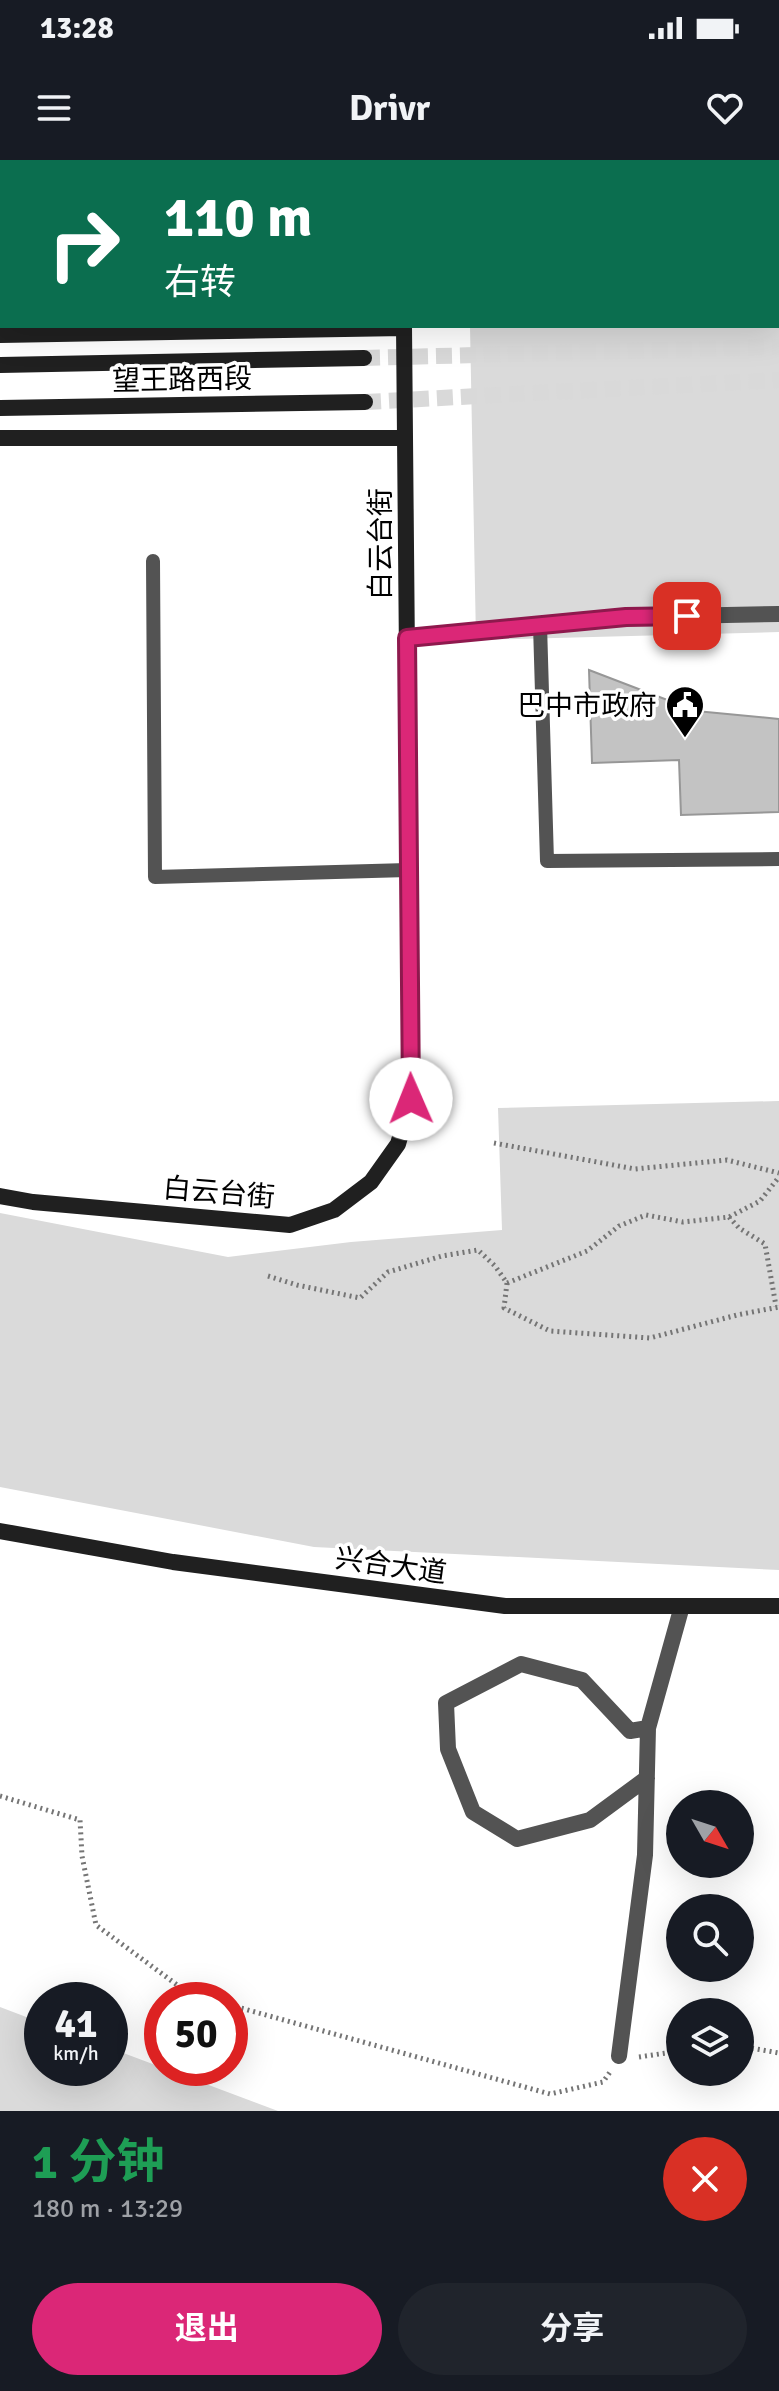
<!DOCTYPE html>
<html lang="zh">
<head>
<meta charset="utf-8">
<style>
	:root { --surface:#171b24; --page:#20242c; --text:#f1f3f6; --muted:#9ea1a6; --accent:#db2777 }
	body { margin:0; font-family:Signika,"Noto Sans SC",sans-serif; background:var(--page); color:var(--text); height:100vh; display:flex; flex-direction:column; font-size:30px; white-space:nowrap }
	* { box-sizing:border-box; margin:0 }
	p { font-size:26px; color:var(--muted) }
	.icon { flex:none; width:44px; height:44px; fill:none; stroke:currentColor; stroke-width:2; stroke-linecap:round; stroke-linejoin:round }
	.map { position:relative; height:1951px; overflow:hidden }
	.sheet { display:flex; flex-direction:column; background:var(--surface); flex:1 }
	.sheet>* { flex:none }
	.banner { position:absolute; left:0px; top:0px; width:780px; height:168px; box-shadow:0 8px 32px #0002; background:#0b6e4f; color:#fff; overflow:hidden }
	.needle { width:52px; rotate:129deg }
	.buttons { position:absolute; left:666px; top:1630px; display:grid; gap:16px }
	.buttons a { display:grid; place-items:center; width:88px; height:88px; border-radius:50%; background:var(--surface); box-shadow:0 8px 32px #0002; font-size:40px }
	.speed { position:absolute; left:24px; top:1822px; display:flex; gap:16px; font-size:40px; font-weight:700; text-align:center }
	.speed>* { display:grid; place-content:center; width:104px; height:104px; border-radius:50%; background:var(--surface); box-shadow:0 8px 32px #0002; line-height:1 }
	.speed small { font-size:20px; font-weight:400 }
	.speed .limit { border:12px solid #d22; background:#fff; color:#111 }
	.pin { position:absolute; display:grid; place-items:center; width:68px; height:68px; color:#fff; margin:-34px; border-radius:16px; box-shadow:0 4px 12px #0006 }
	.me { position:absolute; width:88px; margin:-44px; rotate:359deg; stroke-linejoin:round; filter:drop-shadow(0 0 6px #0008) }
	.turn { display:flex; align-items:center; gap:28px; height:168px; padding:0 32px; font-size:36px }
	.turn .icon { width:104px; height:104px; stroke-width:2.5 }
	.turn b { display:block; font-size:56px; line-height:68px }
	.round { display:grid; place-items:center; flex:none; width:84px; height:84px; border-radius:42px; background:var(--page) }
	.overview { display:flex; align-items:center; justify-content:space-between; height:136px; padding:0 32px }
	h1 { font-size:48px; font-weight:700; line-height:60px; color:#1e9e55 }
	.button { display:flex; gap:16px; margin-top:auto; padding:16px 32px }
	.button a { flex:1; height:92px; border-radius:48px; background:var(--accent); color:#fff; font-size:32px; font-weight:700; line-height:92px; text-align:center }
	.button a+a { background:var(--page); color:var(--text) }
	.status { display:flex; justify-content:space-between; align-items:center; height:56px; padding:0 40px; background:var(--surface); direction:ltr }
	.status svg { height:22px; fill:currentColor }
	header { display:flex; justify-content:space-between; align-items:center; height:104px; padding:0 32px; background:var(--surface); font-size:36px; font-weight:700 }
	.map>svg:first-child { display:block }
	.green { fill:#dadada }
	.building { fill:#c3c3c3; stroke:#979797; stroke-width:2 }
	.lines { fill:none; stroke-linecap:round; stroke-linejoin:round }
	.secondary-tunnel { stroke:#d9d9d9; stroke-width:16; stroke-dasharray:16 8; stroke-linecap:butt }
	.path { stroke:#757575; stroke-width:5; stroke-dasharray:2 4; stroke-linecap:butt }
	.lane { stroke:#535353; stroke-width:14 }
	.street { stroke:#535353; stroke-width:16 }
	.secondary { stroke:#202020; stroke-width:16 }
	.route-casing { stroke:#8e194d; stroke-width:20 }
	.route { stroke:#db2777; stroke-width:14 }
	.labels { text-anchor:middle; stroke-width:7; stroke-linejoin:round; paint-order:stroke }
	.street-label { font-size:28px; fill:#000; stroke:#fff }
	.poi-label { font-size:28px; fill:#000; stroke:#fff; text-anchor:end }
</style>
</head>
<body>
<div class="status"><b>13:28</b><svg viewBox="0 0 49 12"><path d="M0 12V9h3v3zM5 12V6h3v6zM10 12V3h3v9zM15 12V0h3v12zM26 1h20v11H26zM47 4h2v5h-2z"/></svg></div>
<header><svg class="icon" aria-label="menu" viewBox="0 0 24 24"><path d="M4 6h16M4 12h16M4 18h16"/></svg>Drivr<svg class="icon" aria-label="heart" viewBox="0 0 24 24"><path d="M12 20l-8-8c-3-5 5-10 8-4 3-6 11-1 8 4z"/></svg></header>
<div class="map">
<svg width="779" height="1951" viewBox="0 0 779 1951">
	<rect width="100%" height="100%" fill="#fff"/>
	<path class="green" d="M 466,0 L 779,0 L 779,472 L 476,480 L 470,166 L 778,166 L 778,2 Z
		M 779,941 L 779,1410 L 314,1387 L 0,1327 L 0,1053 L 228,1097 L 351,1082 L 502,1070 L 498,948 Z
		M 0,1847 L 42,1863 L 42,1908 L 110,1908 L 110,1888 L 278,1951 L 0,1951 Z"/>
	<path class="building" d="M 589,510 L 696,551 L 779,559 L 779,652 L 681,655 L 679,600 L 592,603 Z"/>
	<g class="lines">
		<path class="secondary-tunnel" d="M 364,198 L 779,187
			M 365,242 L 779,220"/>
		<path class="path" d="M 494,983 L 635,1009 L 727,1000 L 779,1013
			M 729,1057 L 739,1068 L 765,1084 L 776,1146
			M 268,1116 L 297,1125 L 360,1138 L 388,1112 L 442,1096 L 478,1090 L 495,1106 L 507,1123 L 587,1091 L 619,1066 L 646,1055 L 683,1062 L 729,1057 L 760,1041 L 779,1017
			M 507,1123 L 504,1148 L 550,1171 L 650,1178 L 737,1155 L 779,1147
			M 0,1636 L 80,1660 L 82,1696 L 96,1765 L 188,1833 L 213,1840
			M 230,1845 L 550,1934 L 603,1922 L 610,1912
			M 740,1886 L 779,1893
			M 639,1897 L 680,1891"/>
		<path class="lane" d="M 153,401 L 155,717 L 408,710
			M 540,465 L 547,701 L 779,699"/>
		<path class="street" d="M 407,478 L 626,457 L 779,454
			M 647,1618 L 590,1660 L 517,1679 L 473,1652 L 448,1589 L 446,1543 L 521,1504 L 582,1520 L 630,1571 L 648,1568
			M 619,1896 L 645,1695 L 648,1568 L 682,1446"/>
		<path class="secondary" d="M 403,0 L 403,2
			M 0,175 L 404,168
			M 0,205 L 364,198
			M 0,248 L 365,242
			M 0,278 L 405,278
			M 0,1036 L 33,1042 L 290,1065 L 334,1050 L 371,1022 L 398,984 L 411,939 L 404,166
			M 0,1371 L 173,1402 L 505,1446 L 779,1446"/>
	</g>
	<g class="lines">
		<defs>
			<path id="route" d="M 411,939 L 407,478 L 626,457 L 687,456"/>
		</defs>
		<use href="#route" class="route-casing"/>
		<use href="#route" class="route"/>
	</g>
	<defs>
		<symbol id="civic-pin" viewBox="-11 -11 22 30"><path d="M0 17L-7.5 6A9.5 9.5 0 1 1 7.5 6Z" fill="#000" stroke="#fff"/><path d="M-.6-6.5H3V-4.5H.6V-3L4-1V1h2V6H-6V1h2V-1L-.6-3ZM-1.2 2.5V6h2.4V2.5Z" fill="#fff"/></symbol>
	</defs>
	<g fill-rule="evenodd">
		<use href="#civic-pin" x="663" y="523" width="44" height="60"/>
	</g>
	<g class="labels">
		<g class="street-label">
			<text transform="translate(182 219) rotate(-1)" y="10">望王路西段</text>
			<text transform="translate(380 384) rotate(-90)" y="10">白云台街</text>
			<text transform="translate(219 1032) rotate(5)" y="10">白云台街</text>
			<text transform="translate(391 1405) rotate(8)" y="10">兴合大道</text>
		</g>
		<g class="poi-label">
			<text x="657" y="555">巴中市政府</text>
		</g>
	</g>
</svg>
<div class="buttons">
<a><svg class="needle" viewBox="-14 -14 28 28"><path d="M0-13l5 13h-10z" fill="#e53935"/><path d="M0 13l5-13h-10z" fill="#9ea1a6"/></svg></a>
<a><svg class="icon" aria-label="search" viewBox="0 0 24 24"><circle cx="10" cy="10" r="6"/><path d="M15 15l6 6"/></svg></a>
<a><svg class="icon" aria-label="layers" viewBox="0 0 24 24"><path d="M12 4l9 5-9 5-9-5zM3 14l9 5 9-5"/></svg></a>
</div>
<div class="speed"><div>41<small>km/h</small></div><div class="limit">50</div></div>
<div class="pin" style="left:687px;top:456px;background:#d93025"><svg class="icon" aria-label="arrive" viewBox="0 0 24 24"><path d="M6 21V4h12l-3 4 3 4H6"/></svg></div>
<svg class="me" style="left:411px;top:939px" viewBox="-20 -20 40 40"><circle r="19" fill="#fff"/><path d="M0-13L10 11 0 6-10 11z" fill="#db2777"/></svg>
<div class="banner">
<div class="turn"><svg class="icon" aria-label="right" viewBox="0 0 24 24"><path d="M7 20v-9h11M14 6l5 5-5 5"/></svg><div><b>110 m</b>右转</div></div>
</div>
</div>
<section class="sheet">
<div class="overview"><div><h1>1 分钟</h1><p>180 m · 13:29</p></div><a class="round" style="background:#d93025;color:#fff"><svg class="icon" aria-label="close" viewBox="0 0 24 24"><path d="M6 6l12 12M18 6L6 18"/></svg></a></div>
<div class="button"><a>退出</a><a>分享</a></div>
</section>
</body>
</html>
